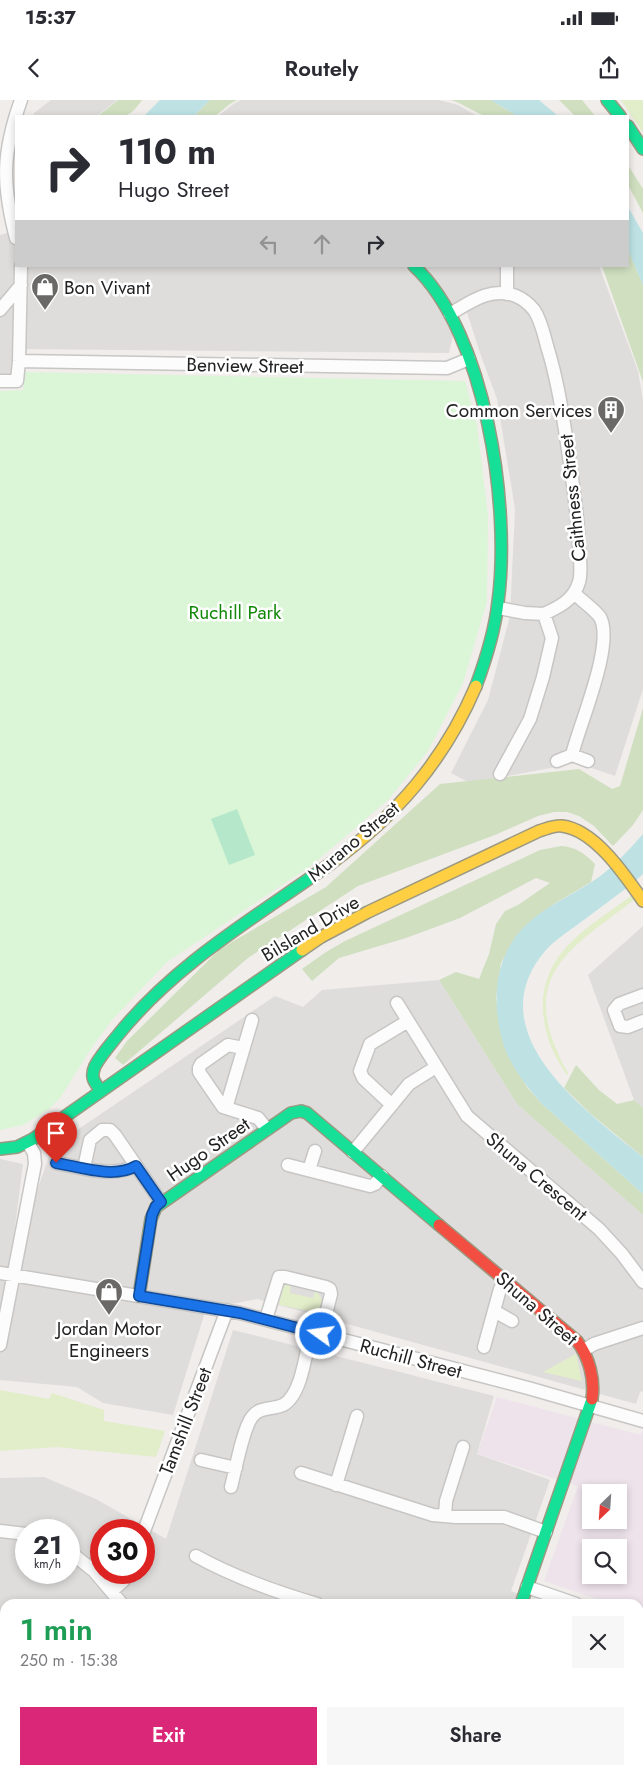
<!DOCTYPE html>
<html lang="en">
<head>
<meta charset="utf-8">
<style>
	:root { --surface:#fff; --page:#f7f7f7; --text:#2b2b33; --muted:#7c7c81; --accent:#db2777 }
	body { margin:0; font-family:Jost,sans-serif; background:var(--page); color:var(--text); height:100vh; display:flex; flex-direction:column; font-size:19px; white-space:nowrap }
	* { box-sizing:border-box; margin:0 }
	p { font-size:16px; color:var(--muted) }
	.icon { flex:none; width:28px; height:28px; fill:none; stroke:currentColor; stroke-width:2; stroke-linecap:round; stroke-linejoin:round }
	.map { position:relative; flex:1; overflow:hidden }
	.details { position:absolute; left:0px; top:1499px; width:644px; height:176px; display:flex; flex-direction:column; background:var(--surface); border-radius:15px 15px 0 0; box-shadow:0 2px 8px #0003 }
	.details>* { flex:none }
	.hud { position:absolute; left:15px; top:15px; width:614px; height:152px; border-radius:0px; box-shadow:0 2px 8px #0003; background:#fff; color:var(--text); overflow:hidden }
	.needle { width:32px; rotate:205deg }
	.controls { position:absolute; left:582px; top:1384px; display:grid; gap:10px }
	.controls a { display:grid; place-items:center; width:45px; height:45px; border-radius:0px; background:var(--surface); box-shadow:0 2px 8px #0003; font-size:25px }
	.speed { position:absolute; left:15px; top:1419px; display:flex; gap:10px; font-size:25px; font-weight:700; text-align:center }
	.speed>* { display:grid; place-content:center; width:65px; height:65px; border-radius:50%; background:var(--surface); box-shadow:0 2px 8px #0003; line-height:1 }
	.speed small { font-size:12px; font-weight:400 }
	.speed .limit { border:8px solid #d22; background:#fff; color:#111 }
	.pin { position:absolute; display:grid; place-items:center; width:42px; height:42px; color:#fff; margin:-51px -21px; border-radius:50% 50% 50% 0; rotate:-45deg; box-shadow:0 0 5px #0007 }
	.pin .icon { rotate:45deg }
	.me { position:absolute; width:55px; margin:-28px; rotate:284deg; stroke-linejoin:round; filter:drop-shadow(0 0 4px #0008) }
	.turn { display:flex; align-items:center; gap:18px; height:105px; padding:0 20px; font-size:22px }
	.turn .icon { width:65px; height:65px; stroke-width:2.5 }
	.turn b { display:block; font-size:35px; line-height:42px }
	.lanes { display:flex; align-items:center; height:48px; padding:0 20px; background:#0003; justify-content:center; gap:25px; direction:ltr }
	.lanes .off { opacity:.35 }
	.round { display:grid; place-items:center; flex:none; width:52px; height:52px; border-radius:0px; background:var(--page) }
	.summary { display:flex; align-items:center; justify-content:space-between; height:85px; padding:0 20px }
	h1 { font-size:30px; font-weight:600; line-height:38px; color:#1e9e55 }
	.primary-button { display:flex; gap:10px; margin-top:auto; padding:10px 20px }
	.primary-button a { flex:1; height:58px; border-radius:0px; background:var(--accent); color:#fff; font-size:20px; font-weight:600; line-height:58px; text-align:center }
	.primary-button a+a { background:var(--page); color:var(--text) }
	.status { display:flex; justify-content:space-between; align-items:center; height:35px; padding:0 25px; background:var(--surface); direction:ltr }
	.status svg { height:14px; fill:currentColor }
	header { display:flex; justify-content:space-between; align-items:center; height:65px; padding:0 20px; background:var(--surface); font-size:22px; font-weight:600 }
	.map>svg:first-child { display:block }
	.residential { fill:#dfdddc; fill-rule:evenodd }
	.industrial { fill:#eee3eb; fill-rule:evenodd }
	.religious { fill:#dedddc }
	.grass { fill:#e2edc9 }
	.forest { fill:#d0dfc0 }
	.park { fill:#dbf5d7 }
	.pitch { fill:#b5e8ca }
	.water { fill:#bee2e4 }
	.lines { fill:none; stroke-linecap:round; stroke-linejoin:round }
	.street-casing { stroke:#c7c6c5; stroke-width:15 }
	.fast-casing { stroke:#9c9981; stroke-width:14 }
	.slow-casing { stroke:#9c9981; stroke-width:14 }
	.jam-casing { stroke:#9c9981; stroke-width:14 }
	.street { stroke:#fdfcfc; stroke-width:12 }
	.fast { stroke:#16e098; stroke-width:11 }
	.slow { stroke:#ffcf43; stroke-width:11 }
	.jam { stroke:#f24e42; stroke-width:11 }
	.route-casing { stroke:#114b97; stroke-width:12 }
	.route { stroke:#1a73e8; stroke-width:9 }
	.labels { text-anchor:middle; stroke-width:5; stroke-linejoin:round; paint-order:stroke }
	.poi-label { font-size:19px; fill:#222; stroke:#fff; text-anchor:start }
	.street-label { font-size:19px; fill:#222; stroke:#fff }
	.park-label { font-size:19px; fill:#128808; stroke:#fff }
</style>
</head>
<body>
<div class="status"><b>15:37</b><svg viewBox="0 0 49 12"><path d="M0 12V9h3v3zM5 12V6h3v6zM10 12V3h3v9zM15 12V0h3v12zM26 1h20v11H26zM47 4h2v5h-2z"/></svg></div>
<header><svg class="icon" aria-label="back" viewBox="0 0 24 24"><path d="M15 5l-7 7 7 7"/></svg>Routely<svg class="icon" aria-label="share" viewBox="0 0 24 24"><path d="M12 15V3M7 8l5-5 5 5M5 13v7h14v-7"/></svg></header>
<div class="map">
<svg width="643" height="1674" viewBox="0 0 643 1674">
	<rect width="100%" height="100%" fill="#f0edeb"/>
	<path class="residential" d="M 51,0 L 117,0 L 97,16 L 34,16 L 34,13 Z
		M 241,0 L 439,0 L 458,5 L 477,16 L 218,16 L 232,5 Z
		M 16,130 L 16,166 L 599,166 L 638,271 L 643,300 L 643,589 L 615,676 L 577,663 L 470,683 L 451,673 L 488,600 L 510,516 L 515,409 L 497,299 L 480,253 L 462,197 L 449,253 L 14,249 L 12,276 L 0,276 L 0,135 Z
		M 643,826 L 643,1008 L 634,1000 L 588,875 Z
		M 439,880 L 517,1004 L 643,1115 L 643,1291 L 640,1292 L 636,1304 L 257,1199 L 206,1209 L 173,1315 L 103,1303 L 77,1287 L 0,1280 L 0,1059 L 23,1064 L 9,1174 L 52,1047 L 275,896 L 303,907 L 322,890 Z
		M 233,1230 L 494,1296 L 477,1354 L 550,1380 L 511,1491 L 546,1504 L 5,1504 L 5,1670 L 639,1670 L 639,1614 L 643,1616 L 643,1674 L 0,1674 L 0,1378 L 44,1377 L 96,1399 L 166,1439 ZM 26,1430 L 69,1430 L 69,1472 L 26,1472 ZM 101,1430 L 144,1430 L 144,1472 L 101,1472 Z"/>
	<path class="industrial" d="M 497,1297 L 641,1335 L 643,1328 L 643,1616 L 639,1614 L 639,1504 L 602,1504 L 603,1501 L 544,1481 L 578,1386 L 477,1354 ZM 591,1392 L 619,1392 L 619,1420 L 591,1420 ZM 591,1448 L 619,1448 L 619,1475 L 591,1475 Z"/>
	<path class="religious" d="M 382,919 L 396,942 L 381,953 L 374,968 L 394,988 L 375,1008 L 340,980 L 341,974 L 346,975 L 360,932 Z
		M 420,1007 L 444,1027 L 425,1049 L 402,1030 Z
		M 458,1039 L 480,1059 L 463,1080 L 439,1061 Z
		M 495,1071 L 518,1090 L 500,1112 L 476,1093 Z
		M 532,1103 L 556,1122 L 538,1144 L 515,1124 Z
		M 571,1136 L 592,1154 L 574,1175 L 552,1156 Z
		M 606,1169 L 628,1187 L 612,1206 L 590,1188 Z
		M 643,1238 L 643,1275 L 640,1276 L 629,1243 Z
		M 388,1269 L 415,1276 L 409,1299 L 380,1295 Z
		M 225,1306 L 244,1312 L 234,1349 L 224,1346 L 233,1315 L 223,1313 Z"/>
	<path class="grass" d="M 621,0 L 643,0 L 643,33 Z
		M 635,793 L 643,793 C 572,849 512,873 568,973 L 567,975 C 553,955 545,936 543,911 C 541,849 592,826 635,793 Z
		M 288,1184 L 291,1184 L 290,1193 L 313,1198 L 315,1190 L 317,1191 L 322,1200 L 319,1213 L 280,1205 L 278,1199 L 280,1189 Z
		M 576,1254 L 582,1281 L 543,1272 Z
		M 0,1290 L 49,1299 L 52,1293 L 104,1310 L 104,1321 L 165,1331 L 156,1357 L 57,1347 L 0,1351 Z"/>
	<path class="forest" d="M 118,0 L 142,0 C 128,21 121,16 98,16 Z
		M 210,0 L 237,0 L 230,4 L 215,16 L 194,16 Z
		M 451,0 L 491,0 L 517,16 L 484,16 L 457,2 Z
		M 559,0 L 582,0 L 595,16 L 575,16 Z
		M 628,65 L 643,89 L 643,113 L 628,85 Z
		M 628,150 L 643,185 L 643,282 L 602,166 L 628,166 Z
		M 643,608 L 643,710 L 633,725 L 613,746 L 594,726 L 579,716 L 567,712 L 554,712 L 538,716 L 495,735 L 358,786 L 248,858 L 123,965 L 115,958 L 127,941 L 220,849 L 326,787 L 440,684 L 579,669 L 612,689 L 620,686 Z
		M 561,746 C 576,747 584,753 595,764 L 591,782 L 554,804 L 526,825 L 516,838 L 501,863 L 496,898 L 506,950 L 527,987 L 541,1003 L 643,1094 L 643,1115 L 517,1004 L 439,880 L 456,872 L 479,879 L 489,854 L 496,824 L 505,811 L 518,805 L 550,783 L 536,778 L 460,818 L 406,838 L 339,858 L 312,881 L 302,869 L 326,852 L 345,841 L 540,750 Z
		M 576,965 L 599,990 L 617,1004 L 634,1000 L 643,1008 L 643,1057 L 591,1014 L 564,988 Z"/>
	<path class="park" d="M 25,272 L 465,281 L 477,325 L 488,415 L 487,501 L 463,583 L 428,651 L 389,699 L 312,765 L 167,862 L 113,919 L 92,947 L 60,998 L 49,1009 L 23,1025 L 0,1030 L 0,291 L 23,290 Z"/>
	<path class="pitch" d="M 237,709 L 255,755 L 229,765 L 211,719 Z"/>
	<path class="water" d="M 160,0 L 210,0 L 194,16 L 144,16 Z
		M 491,0 L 539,0 L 558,16 L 517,16 Z
		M 628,107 L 643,133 L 643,185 L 628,150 Z
		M 643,734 L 643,774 L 632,784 C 614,797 596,811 577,825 C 566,833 554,841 545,851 C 476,933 586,1011 643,1057 L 643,1094 L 541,1003 C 527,987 513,969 505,949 C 491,908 492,857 526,825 C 545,807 568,797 590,783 C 611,770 627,752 643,734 Z"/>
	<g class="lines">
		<defs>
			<path id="street" d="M 16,138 C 2,84 2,53 21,0
				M 507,166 L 507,194
				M 0,210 L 21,185
				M 450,214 C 470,202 492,186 516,196 C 523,199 530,205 534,210 C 541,220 544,235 547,246 C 557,278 562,310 567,343 C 572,378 578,413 579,448 C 580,459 582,472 579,482 C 574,500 559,507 544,514
				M 19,261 L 447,268 L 469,259
				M 0,281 L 17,281 L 19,261 L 21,166
				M 498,508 L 525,513 L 544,514 L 552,538 L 543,577 L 530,619 L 500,674
				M 572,655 C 579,625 615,544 600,517 C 595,510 581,500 574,493
				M 557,661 L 572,655 L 588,661
				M 643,895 L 619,904 L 614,910 L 620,926 L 628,927 L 643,921
				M 397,903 L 467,1016 L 599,1129 L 622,1154 L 643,1182
				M 243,948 L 228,945 L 201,964 L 199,968 L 199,972 L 223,1007 L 258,1018 L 267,1029
				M 392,1005 L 363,978 L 360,971 L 370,944 L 408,921
				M 226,1008 L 252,920
				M 353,1052 L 409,984 L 436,967
				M 56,1063 C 80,1067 114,1079 136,1065
				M 288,1065 L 370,1086 L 375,1084 L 382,1076
				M 84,1068 L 90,1040 L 102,1030 L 110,1030 L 115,1035 L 161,1102
				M 309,1070 L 315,1051
				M 0,1173 L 240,1213 L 528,1288 L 643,1321
				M 494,1211 L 512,1221
				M 266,1219 L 279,1177 L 285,1177 L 326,1187 L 330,1189 L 331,1194 L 321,1234
				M 0,1245 L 35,1064 L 34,1053 L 28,1043
				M 484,1247 L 500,1189 L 506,1181
				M 584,1250 L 594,1244 L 643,1228
				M 201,1360 L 236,1368
				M 301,1373 L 433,1415 L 456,1417 L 504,1417 L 546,1432
				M 336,1385 L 357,1316
				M 231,1387 C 235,1372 243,1328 252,1317 C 260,1306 272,1310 283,1305 C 302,1295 306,1251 311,1231
				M 445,1416 L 446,1401 L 463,1347
				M 0,1431 L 26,1434
				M 144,1431 L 227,1210
				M 69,1451 L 94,1471 L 122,1504
				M 196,1456 C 234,1477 276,1492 317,1504
				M 527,1487 L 576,1504
				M 112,1491 L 123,1481 L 128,1472
				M 639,1525 L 643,1526
				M 0,1550 L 5,1557
				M 94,1670 L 97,1674
				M 267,1670 L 270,1674
				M 463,1674 L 464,1670"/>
			<path id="fast" d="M 607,0 L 620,16
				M 628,26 L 643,49
				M 414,166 C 486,233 511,407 498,502 C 495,530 486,559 476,586
				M 101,991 C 94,982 90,977 95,966 C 101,955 110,945 118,935 C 176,863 256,817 330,764
				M 0,1049 L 17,1047 L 33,1039 L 302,850
				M 139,1196 L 151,1119 L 156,1107 L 291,1013 L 301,1011 L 307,1013 L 439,1125
				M 521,1504 L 592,1299"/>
			<path id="slow" d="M 330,764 C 396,716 444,661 476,586
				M 302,850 L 321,837 L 368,812 L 539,731 C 546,729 554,725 562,726 C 595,730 625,775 643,801"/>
			<path id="jam" d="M 439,1125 L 577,1241 C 589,1257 595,1279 592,1299"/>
		</defs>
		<use href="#street" class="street-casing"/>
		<use href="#fast" class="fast-casing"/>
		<use href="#slow" class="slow-casing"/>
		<use href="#jam" class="jam-casing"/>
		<use href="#street" class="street"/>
		<use href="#fast" class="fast"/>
		<use href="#slow" class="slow"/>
		<use href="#jam" class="jam"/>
	</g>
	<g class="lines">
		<defs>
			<path id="route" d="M 56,1063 C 80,1067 114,1079 136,1066 L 161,1102 L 156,1106 L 152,1115 L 139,1196 L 240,1213 L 321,1234"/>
		</defs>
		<use href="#route" class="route-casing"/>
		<use href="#route" class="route"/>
	</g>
	<defs>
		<symbol id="shop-pin" viewBox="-11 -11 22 30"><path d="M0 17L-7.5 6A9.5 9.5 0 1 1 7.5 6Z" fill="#6a6968" stroke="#fff"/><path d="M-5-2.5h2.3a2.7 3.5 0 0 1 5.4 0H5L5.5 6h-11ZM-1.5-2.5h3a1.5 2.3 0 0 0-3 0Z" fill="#fff"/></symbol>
		<symbol id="building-pin" viewBox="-11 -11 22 30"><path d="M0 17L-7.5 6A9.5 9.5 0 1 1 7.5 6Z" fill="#6a6968" stroke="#fff"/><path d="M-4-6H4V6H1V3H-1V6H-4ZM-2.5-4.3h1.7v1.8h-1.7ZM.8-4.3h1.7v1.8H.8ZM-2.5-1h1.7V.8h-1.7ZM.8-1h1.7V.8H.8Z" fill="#fff"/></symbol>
	</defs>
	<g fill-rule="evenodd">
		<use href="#shop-pin" x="29" y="171" width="32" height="43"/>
		<use href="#building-pin" x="595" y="294" width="32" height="43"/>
		<use href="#shop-pin" x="93" y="1176" width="32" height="43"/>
	</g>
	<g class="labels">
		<g class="poi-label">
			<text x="64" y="194">Bon Vivant</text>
			<text x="592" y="317" text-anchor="end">Common Services</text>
			<text x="109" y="1235" text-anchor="middle">Jordan Motor<tspan x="109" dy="22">Engineers</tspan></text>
		</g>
		<g class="street-label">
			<text transform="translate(245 265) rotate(1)" y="7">Benview Street</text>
			<text transform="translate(572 398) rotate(-96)" y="7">Caithness Street</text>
			<text transform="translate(353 741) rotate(-40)" y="7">Murano Street</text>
			<text transform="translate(310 828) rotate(-31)" y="7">Bilsland Drive</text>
			<text transform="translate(208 1049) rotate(-35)" y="7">Hugo Street</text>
			<text transform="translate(537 1076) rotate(40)" y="7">Shuna Crescent</text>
			<text transform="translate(537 1208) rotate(41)" y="7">Shuna Street</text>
			<text transform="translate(411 1258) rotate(15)" y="7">Ruchill Street</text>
			<text transform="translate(185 1321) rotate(-69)" y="7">Tamshill Street</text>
		</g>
		<g class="park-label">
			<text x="235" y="519">Ruchill Park</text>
		</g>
	</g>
</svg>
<div class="controls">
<a><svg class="needle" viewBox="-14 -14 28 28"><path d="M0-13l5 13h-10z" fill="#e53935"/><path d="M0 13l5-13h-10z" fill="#7c7c81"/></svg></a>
<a><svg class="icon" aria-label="search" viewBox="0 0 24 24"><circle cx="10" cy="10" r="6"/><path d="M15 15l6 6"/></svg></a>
</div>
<div class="speed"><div>21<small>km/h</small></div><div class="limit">30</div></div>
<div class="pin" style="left:56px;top:1063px;background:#d93025"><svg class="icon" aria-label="arrive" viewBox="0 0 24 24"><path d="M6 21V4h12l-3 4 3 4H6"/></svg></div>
<svg class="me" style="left:321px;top:1234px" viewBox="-20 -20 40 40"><circle r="17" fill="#1a73e8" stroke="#fff" stroke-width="3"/><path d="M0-11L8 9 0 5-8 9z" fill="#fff"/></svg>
<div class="hud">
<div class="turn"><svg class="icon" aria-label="right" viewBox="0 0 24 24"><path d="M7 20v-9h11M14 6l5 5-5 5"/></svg><div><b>110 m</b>Hugo Street</div></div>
<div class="lanes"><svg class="icon off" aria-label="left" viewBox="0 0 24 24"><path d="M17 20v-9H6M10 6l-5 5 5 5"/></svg><svg class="icon off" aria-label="ahead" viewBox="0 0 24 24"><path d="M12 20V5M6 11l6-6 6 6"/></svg><svg class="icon" aria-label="right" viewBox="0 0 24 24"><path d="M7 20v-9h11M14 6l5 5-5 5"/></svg></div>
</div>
<section class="details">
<div class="summary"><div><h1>1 min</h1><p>250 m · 15:38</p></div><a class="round"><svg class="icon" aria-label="close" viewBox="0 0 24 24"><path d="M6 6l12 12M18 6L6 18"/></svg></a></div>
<div class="primary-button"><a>Exit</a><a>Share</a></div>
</section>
</div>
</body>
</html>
